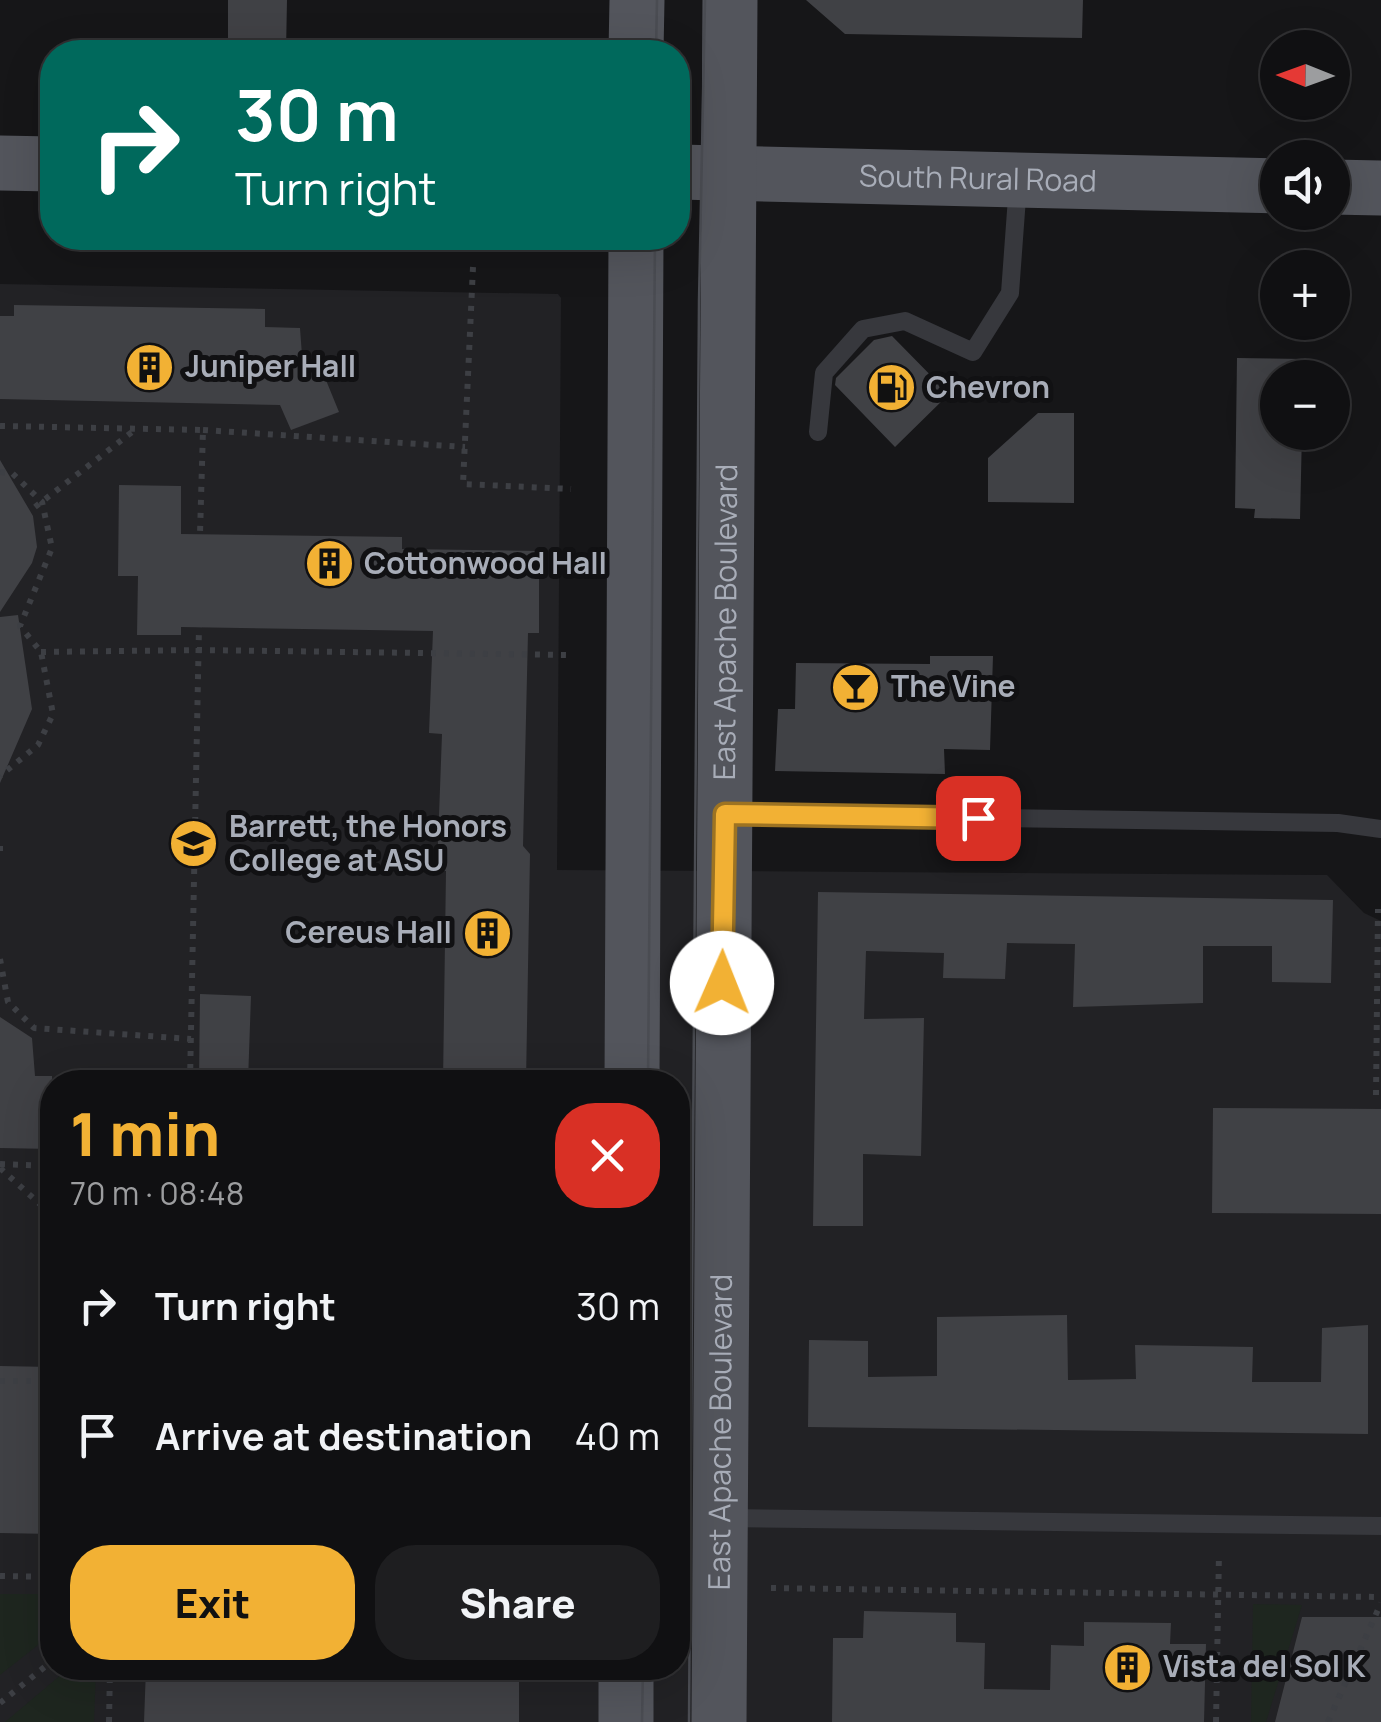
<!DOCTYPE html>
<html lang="en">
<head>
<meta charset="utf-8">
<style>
	:root { --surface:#101012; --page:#1e1e20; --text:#f1f3f6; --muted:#9c9d9f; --line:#303032; --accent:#f2b134 }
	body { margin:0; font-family:Manrope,sans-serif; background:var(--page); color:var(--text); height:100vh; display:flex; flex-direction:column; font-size:38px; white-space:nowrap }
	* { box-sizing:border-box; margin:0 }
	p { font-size:32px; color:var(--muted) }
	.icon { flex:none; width:55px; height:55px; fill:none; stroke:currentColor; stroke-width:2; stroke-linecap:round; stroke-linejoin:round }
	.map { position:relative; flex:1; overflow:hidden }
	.sheet { position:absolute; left:40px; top:1070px; width:650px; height:610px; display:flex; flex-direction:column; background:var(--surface); border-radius:40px; box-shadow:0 10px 40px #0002,0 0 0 2px var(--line) }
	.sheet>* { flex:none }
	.hud { position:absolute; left:40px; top:40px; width:650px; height:210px; border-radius:40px; box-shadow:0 10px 40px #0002,0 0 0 2px var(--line); background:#00695c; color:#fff; overflow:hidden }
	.needle { width:65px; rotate:271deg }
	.controls { position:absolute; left:1260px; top:30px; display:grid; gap:20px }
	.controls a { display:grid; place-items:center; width:90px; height:90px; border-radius:50%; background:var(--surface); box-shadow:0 10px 40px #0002,0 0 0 2px var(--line); font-size:50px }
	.pin { position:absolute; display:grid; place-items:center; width:85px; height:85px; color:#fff; margin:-42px; border-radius:20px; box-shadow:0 5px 15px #0006 }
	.me { position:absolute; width:110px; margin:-55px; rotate:1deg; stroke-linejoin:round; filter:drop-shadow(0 0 8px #0008) }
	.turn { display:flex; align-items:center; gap:35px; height:210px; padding:0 30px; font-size:45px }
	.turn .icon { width:130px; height:130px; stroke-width:2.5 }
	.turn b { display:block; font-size:70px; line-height:85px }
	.round { display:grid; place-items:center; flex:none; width:105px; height:105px; border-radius:40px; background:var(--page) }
	.summary { display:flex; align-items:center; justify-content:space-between; height:170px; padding:0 30px }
	h1 { font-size:60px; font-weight:800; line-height:75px; color:var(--accent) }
	.cta { display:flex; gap:20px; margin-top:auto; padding:20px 30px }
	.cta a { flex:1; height:115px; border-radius:40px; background:var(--accent); color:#111; font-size:40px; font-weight:800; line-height:115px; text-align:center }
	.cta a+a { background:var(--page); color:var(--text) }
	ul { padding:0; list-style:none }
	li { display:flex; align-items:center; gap:30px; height:130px; padding:0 30px }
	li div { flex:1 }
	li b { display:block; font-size:38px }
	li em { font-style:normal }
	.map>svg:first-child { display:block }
	.built { fill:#222225; fill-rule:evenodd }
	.green { fill:#1e261f }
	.building { fill:#404145 }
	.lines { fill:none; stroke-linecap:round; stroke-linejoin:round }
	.path { stroke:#3d3f44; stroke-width:6; stroke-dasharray:5 8; stroke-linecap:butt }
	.service { stroke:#37383d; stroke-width:18 }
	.primary { stroke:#53555c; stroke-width:55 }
	.tram { stroke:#4a4c52; stroke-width:2.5 }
	.route-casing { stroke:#9d7322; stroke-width:25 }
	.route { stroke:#f2b134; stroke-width:18 }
	.labels { text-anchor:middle; stroke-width:10; stroke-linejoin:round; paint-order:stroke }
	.street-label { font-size:30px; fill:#a8adb8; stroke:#111113 }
	.poi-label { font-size:30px; font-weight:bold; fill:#a8adb8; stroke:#111113; text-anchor:start }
</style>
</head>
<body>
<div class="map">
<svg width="1381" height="1722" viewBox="0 0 1381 1722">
	<rect width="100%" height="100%" fill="#161618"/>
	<path class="built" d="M 0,284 L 558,294 L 561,298 L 557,870 L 1327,875 L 1364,913 L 1381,921 L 1381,1722 L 0,1722 ZM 52,1082 L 678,1082 L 678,1668 L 52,1668 Z"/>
	<path class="green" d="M 0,1594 L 52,1594 L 52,1634 L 0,1675 Z
		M 1253,1604 L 1302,1605 L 1266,1722 L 1251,1722 Z
		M 69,1668 L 96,1668 L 94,1722 L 5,1722 Z"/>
	<path class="building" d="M 228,0 L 287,0 L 286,52 L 228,52 Z
		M 806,0 L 1083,0 L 1082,38 L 845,34 Z
		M 14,305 L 265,309 L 265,327 L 300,328 L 303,369 L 319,363 L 339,412 L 291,430 L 280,405 L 0,399 L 0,316 L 14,316 Z
		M 892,336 L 949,394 L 895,447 L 835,385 L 836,378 L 874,340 Z
		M 1237,358 L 1303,359 L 1303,378 L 1278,378 L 1278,432 L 1302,432 L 1300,519 L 1254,518 L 1255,509 L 1235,508 Z
		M 1038,413 L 1074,413 L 1074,503 L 988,502 L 988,458 Z
		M 0,460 L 33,516 L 37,547 L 32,563 L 0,612 Z
		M 119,485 L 181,486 L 181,534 L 402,537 L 402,549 L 539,551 L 539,633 L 528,633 L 523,846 L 530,854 L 526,1082 L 443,1082 L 446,871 L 437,870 L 442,734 L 429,733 L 433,631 L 181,627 L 181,635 L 137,635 L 138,576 L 118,576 Z
		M 18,615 L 32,709 L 0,783 L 0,617 Z
		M 930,656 L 993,656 L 990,750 L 944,749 L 945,774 L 775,771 L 778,709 L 795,709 L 796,663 L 930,664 Z
		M 818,892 L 1333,900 L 1331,983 L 1272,982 L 1272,946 L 1203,946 L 1203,1003 L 1073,1007 L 1075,944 L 1007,943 L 1005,979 L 943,978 L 944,953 L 866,951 L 864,1019 L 924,1018 L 921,1156 L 863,1154 L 863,1226 L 813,1226 Z
		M 200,994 L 251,996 L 248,1082 L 199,1082 Z
		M 0,1017 L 32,1038 L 35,1076 L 52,1076 L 52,1149 L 0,1148 Z
		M 1213,1108 L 1381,1109 L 1381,1214 L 1212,1213 Z
		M 1067,1315 L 1068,1380 L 1136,1379 L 1135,1345 L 1253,1347 L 1252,1382 L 1321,1382 L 1322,1328 L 1368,1325 L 1368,1434 L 808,1427 L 809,1340 L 868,1341 L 868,1377 L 937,1376 L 937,1317 Z
		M 0,1366 L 52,1367 L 52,1534 L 0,1533 Z
		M 864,1611 L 956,1613 L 956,1642 L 985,1643 L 984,1689 L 1050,1690 L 1051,1645 L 1084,1646 L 1084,1622 L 1171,1623 L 1170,1644 L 1206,1644 L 1204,1722 L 832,1722 L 833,1638 L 863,1638 Z
		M 1302,1617 L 1381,1617 L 1381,1722 L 1275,1722 Z
		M 146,1668 L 333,1668 L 436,1672 L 436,1668 L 519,1668 L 519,1722 L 144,1722 Z"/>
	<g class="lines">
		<path class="path" d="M 473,267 L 463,484 L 571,489
			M 0,426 L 203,430 L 200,534
			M 203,430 L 465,447
			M 0,472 L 12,473 L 42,502 L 52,548 L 20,626 L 41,652 L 53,714 L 38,745 L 0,776
			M 35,507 L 136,429
			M 41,652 L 200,650 L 568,655
			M 0,846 L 0,853
			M 0,959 L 8,1002 L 34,1028 L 191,1039
			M 190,1082 L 199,627
			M 1376,1095 L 1378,909
			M 0,1164 L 52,1166
			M 0,1168 L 52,1215
			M 0,1381 L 52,1381
			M 0,1576 L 52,1577
			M 771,1588 L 1381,1597
			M 0,1703 L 52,1661
			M 109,1722 L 110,1668
			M 1216,1722 L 1219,1553
			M 1328,1722 L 1381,1603"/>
		<path class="service" d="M 818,432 L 824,373 L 863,329 L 905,321 L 973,352 L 1010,293 L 1018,184
			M 730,814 L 1338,823 L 1381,829
			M 724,1518 L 1381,1526"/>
		<g class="primary">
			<path d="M 636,52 L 637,0"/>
			<path d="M 0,163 L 52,164"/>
			<path id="s1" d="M 678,172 L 1278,186"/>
			<path d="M 1332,187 L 1381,188"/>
			<path d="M 632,1082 L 636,238"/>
			<path d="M 626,1722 L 626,1668"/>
			<path id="s2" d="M 719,1722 L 730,0"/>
		</g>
		<path class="tram" d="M 656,52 L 657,0
			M 648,1082 L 655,238
			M 642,1722 L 643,1668
			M 689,1722 L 699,301 L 705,0"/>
	</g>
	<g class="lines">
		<defs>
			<path id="route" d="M 722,983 L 725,814 L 978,818"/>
		</defs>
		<use href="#route" class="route-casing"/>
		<use href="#route" class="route"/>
	</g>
	<defs>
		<symbol id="building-disc" viewBox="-11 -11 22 22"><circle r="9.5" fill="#f2b134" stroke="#111113"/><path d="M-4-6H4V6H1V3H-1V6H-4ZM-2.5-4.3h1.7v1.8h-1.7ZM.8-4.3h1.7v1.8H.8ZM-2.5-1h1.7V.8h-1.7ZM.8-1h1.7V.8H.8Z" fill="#111"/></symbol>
		<symbol id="fuel-disc" viewBox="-11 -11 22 22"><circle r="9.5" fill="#f2b134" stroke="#111113"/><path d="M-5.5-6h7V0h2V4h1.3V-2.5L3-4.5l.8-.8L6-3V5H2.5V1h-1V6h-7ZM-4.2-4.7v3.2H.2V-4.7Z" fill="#111"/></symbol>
		<symbol id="bar-disc" viewBox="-11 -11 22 22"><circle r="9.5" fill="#f2b134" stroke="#111113"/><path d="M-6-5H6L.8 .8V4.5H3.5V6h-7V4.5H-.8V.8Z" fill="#111"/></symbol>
		<symbol id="university-disc" viewBox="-11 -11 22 22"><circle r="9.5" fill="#f2b134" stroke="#111113"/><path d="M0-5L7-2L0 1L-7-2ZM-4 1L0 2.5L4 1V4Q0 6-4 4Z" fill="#111"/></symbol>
	</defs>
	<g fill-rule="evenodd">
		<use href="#building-disc" x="122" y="340" width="55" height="55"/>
		<use href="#fuel-disc" x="864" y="360" width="55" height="55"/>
		<use href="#building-disc" x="302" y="536" width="55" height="55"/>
		<use href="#bar-disc" x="828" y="660" width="55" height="55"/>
		<use href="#university-disc" x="166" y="816" width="55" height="55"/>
		<use href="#building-disc" x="460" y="906" width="55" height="55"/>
		<use href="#building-disc" x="1100" y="1640" width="55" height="55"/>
	</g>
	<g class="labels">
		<g class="street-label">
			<text dy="10" stroke="none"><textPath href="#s1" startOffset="300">South Rural Road</textPath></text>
			<text dy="10" stroke="none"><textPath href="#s2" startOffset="1100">East Apache Boulevard</textPath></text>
			<text dy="10" stroke="none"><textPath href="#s2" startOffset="290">East Apache Boulevard</textPath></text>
		</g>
		<g class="poi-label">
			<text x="185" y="377">Juniper Hall</text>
			<text x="926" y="398">Chevron</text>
			<text x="364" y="574">Cottonwood Hall</text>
			<text x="891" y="697">The Vine</text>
			<text x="229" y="837">Barrett, the Honors<tspan x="229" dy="34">College at ASU</tspan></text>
			<text x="452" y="943" text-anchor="end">Cereus Hall</text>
			<text x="1163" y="1677">Vista del Sol K</text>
		</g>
	</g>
</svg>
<div class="controls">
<a><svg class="needle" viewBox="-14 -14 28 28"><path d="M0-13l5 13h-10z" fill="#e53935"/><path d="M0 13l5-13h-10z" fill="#9c9d9f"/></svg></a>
<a><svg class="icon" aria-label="sound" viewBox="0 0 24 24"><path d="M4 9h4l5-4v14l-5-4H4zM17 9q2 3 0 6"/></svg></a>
<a>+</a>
<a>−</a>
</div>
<div class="pin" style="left:978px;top:818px;background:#d93025"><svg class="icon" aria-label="arrive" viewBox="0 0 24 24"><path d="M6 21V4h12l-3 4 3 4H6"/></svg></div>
<svg class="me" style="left:722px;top:983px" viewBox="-20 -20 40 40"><circle r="19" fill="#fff"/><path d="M0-13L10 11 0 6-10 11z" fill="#f2b134"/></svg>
<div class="hud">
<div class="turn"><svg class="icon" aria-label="right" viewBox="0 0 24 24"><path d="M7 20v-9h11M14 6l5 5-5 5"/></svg><div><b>30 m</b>Turn right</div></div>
</div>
<section class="sheet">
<div class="summary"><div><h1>1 min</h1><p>70 m · 08:48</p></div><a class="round" style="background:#d93025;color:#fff"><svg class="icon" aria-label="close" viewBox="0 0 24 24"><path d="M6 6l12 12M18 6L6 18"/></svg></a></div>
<ul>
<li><svg class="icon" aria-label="right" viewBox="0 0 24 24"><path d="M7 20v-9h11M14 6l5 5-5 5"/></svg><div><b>Turn right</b></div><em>30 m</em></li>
<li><svg class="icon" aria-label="arrive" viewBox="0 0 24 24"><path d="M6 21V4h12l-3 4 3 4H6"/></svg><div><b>Arrive at destination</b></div><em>40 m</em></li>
</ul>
<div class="cta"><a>Exit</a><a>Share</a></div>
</section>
</div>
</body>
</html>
